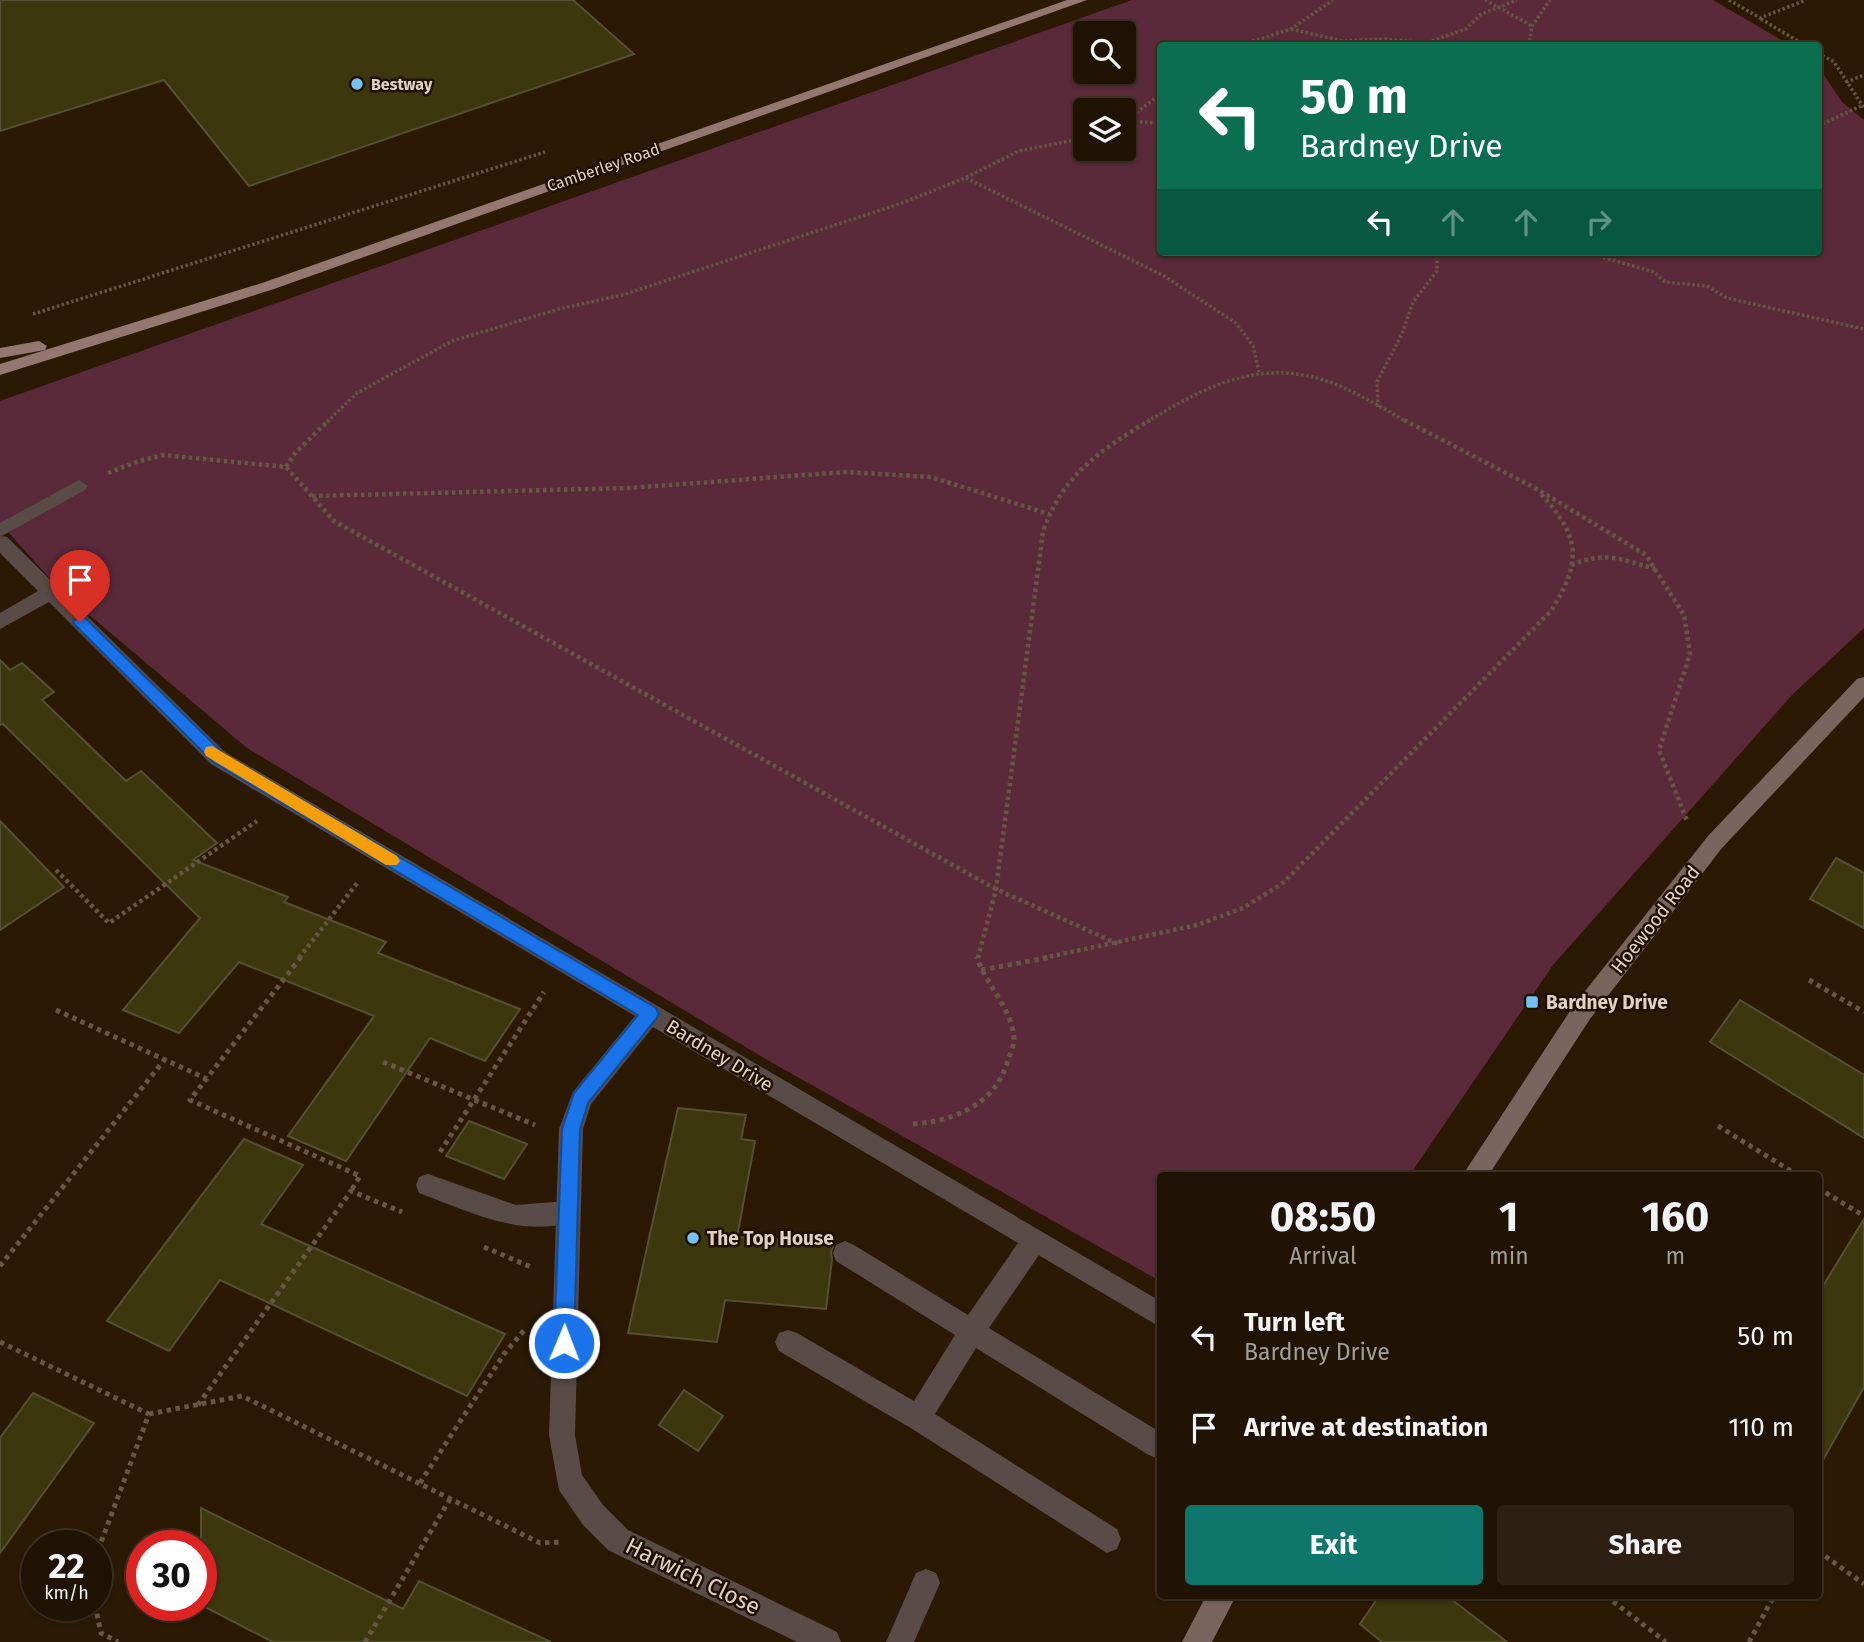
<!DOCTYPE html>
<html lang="en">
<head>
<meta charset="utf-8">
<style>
	:root { --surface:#201303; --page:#2d2012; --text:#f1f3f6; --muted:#a29e9a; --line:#3d3225; --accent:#0f766e }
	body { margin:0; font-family:"Fira Sans",sans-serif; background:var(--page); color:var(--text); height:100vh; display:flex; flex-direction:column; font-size:26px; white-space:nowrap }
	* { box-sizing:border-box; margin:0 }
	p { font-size:23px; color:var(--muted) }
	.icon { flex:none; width:38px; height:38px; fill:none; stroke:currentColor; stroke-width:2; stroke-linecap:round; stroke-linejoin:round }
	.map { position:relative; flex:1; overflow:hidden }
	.drawer { position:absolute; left:1157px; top:1172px; width:665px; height:427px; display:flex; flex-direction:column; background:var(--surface); border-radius:7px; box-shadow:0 2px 5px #0004,0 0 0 2px var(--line) }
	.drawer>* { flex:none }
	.banner { position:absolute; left:1157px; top:42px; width:665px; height:214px; border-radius:7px; box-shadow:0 2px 5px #0004,0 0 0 2px var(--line); background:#0b6e4f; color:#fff; overflow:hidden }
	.controls { position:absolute; left:1073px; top:21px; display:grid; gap:14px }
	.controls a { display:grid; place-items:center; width:63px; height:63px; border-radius:7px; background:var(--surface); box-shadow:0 2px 5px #0004,0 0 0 2px var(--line); font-size:35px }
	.speed { position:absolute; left:21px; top:1530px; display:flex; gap:14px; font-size:35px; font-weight:700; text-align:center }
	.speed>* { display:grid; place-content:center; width:91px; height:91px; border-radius:50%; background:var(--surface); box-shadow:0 2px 5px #0004,0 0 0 2px var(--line); line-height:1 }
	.speed small { font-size:18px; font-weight:400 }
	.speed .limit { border:10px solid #d22; background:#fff; color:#111 }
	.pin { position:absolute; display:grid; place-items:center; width:60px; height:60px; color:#fff; margin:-72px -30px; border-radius:50% 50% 50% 0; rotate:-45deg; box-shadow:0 0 7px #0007 }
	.pin .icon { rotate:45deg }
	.me { position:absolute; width:77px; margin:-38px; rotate:1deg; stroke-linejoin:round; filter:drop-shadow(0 0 5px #0008) }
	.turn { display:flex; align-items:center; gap:24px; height:147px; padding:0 28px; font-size:32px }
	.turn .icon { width:91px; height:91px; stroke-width:2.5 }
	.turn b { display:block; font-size:49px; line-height:60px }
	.lanes { display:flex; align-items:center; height:66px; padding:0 28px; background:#0003; justify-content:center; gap:35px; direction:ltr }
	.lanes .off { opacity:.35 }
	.eta { display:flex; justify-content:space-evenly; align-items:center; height:119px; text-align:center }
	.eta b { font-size:42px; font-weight:700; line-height:49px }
	.primary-button { display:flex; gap:14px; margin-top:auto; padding:14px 28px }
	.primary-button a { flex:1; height:80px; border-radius:7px; background:var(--accent); color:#fff; font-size:28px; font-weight:700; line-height:80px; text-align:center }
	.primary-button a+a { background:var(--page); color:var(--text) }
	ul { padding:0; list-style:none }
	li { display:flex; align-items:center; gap:21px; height:91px; padding:0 28px }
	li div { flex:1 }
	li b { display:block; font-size:26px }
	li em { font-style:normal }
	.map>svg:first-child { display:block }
	.green { fill:#5a2a3a; fill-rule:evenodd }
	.building { fill:#3c370c; stroke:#535033; stroke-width:2 }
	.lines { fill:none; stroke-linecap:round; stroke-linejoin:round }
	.path-far2 { stroke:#665643; stroke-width:3.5; stroke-dasharray:2.5 2.5; stroke-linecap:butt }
	.path-far1 { stroke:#665643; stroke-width:4.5; stroke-dasharray:3.5 3.5; stroke-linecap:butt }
	.path { stroke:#665643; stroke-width:5; stroke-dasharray:4.5 4.5; stroke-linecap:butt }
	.lane { fill:#594b47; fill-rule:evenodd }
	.street { fill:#594b47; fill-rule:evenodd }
	.secondary { fill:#7a645e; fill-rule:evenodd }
	.primary { fill:#947770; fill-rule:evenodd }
	.route { fill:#1a73e8; stroke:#114b97; stroke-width:2 }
	.slow { fill:#f59e0b }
	.poi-dot { fill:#73c1f5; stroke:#211000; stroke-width:2.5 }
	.labels { text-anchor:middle; stroke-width:5; stroke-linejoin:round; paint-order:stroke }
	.far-poi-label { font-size:16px; font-weight:bold; fill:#dfd2c5; stroke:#211000; text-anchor:start }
	.far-street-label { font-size:16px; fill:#dfd2c5; stroke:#211000 }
	.street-label { font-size:19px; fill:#dfd2c5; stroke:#211000 }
	.poi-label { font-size:19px; font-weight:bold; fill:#dfd2c5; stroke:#211000; text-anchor:start }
	.near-street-label { font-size:23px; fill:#dfd2c5; stroke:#211000 }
</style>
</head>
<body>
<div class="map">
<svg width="1864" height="1642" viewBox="0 0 1864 1642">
	<rect width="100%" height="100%" fill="#2b1904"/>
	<path class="green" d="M 1132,0 L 1713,0 L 1790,45 L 1160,46 L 1160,252 L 1818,252 L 1818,66 L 1842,102 L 1864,120 L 1864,628 L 1792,695 L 1553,965 L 1409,1176 L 1160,1176 L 1160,1281 L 769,1061 L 247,748 L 62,592 L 0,523 L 0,401 ZM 1085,33 L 1124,33 L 1124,72 L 1085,72 ZM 1085,110 L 1124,110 L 1124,149 L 1085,149 Z"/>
	<path class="building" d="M 0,0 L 573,0 L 634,54 L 249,186 L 164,80 L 0,131 Z
		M 0,660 L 10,670 L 22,663 L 54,692 L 42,700 L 126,781 L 141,771 L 217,843 L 193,860 L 288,897 L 284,902 L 386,942 L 378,953 L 520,1009 L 485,1061 L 430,1038 L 346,1161 L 288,1136 L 374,1016 L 239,962 L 179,1033 L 123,1010 L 200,918 L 3,724 L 0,725 Z
		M 0,821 L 64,887 L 0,930 Z
		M 1836,858 L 1864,873 L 1864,928 L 1810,899 Z
		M 1740,1000 L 1864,1075 L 1864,1138 L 1710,1042 Z
		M 678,1108 L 746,1115 L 741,1139 L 755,1141 L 737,1237 L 834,1243 L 831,1252 L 832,1259 L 826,1309 L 725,1300 L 717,1342 L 628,1333 Z
		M 469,1121 L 527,1144 L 504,1179 L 446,1156 Z
		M 244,1139 L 303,1165 L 261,1224 L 505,1334 L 467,1396 L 220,1280 L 169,1351 L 107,1321 Z
		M 1864,1219 L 1864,1387 L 1818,1469 L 1818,1294 Z
		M 684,1390 L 723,1416 L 698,1451 L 659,1425 Z
		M 33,1393 L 94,1423 L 0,1553 L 0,1438 Z
		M 201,1508 L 403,1609 L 419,1581 L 551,1642 L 273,1642 L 201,1605 Z
		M 1379,1596 L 1447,1596 L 1507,1642 L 1382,1642 L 1360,1624 Z"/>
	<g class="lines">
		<path class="path-far2" d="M 1485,0 L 1532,26
			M 1729,0 L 1760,18 L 1806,0
			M 1761,19 L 1806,46
			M 1291,29 L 1343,41 L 1385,39 L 1459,46
			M 1432,41 L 1466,29 L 1481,14 L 1517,0
			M 1238,46 L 1291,29 L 1333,0
			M 1529,46 L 1532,26 L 1550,0
			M 1818,53 L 1834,62 L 1864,108
			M 1846,82 L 1864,75
			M 1124,121 L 1160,95
			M 1125,121 L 1160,123
			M 1818,126 L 1861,106
			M 966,178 L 1164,276 L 1236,323 L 1253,346 L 1259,372
			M 1584,252 L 1654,272 L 1665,282 L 1707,286 L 1727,298 L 1864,329
			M 33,314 L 545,152
			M 1378,407 L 1377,382 L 1402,334 L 1413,302 L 1437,271 L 1437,252
			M 327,422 L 357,393 L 452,341 L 559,309 L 622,295 L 902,203 L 965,178 L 1019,151 L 1085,138
			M 1147,422 C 1207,385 1264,356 1335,384 C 1360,394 1384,409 1407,422"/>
		<path class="path-far1" d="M 1404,420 L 1535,488 L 1646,555 L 1684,615 L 1690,654 L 1659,750 L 1687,821
			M 286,467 L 296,452 L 329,420
			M 108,473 L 139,461 L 163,455 L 286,467 L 334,521 L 996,889 L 1118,944
			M 312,496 L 629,488 L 845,472 L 931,477 L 1049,514
			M 1571,565 C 1606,551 1620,559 1655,569
			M 56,870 L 109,923 L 257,821
			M 299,958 L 358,882
			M 978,958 L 996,889 L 1043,532 C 1062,475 1101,450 1150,420
			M 1043,958 L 1197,925 L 1243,908 L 1283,883 L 1551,611 C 1583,560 1580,536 1540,493"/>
		<path class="path" d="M 301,957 L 190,1100 L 360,1176 L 351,1191
			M 981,970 L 1052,957
			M 1809,980 L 1864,1012
			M 56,1010 L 207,1079
			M 383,1062 L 535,1125
			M 913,1124 C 955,1121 996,1104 1008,1060 C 1010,1054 1014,1046 1014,1040 C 1013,1009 985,984 977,957
			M 1718,1126 L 1799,1176
			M 440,1152 L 544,992
			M 1818,1188 L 1864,1216
			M 484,1247 L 531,1267
			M 0,1266 L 165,1059
			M 0,1342 L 149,1414 L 100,1545 L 96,1569
			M 198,1405 L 351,1191 L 402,1212
			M 149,1414 L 242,1396 L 540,1543 L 563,1542
			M 1818,1473 L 1823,1476 L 1818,1484
			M 420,1483 L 504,1354 L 526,1328
			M 1818,1551 L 1864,1584
			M 1606,1596 L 1666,1642
			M 95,1605 L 101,1633 L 118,1642
			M 365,1642 L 450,1499
			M 1749,1642 L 1774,1596"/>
		<path class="lane" d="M 79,480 L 88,486 L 85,490 L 0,537 L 0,523 Z
			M 428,1174 L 516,1205 L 568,1201 L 577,1204 L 580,1212 L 577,1220 C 524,1240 468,1211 419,1193 L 416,1185 L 419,1177 Z
			M 1034,1230 L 1043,1233 L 1046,1241 L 1043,1249 L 989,1328 L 1160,1432 L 1160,1457 L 1156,1458 L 1147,1454 L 976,1348 L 935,1414 L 1117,1529 L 1121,1539 L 1117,1549 L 1107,1553 L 909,1427 L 779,1351 L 775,1342 L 779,1333 L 788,1330 L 797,1333 L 914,1401 L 955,1335 L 836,1261 L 833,1253 L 836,1245 L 845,1241 L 854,1245 L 968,1315 L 1025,1233 Z"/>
		<path class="street" d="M 0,536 L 7,537 L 225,752 L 1160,1301 L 1160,1327 L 653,1027 L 591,1104 L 583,1129 L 575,1435 L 582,1475 L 603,1505 L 628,1530 L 837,1632 L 841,1642 L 797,1642 L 608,1550 L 583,1525 L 559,1490 L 549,1435 L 559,1129 L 573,1092 L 635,1016 L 211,764 L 49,602 L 0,629 L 0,613 L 38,591 L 0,553 Z
			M 926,1569 L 936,1573 L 940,1583 L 914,1642 L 886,1642 L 916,1573 Z"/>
		<path class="secondary" d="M 1864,677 L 1864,697 L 1722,848 L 1590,1019 L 1488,1176 L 1462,1176 L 1574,1005 L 1708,836 L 1857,679 Z
			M 1206,1596 L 1236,1596 L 1212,1642 L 1182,1642 Z"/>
		<path class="primary" d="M 1067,0 L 1087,0 L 274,289 L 0,375 L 0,364 L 262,283 Z
			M 39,341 L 47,346 L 45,350 L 0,358 L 0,348 Z"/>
	</g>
	<path class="route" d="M 80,616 L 85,618 L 224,754 L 656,1008 L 659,1014 L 656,1019 L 588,1103 L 580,1129 L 574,1343 L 571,1349 L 564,1352 L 557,1349 L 554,1343 L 562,1129 L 574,1093 L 638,1015 L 213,762 L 75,625 L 73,622 Z"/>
	<path class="slow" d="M 212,746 L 397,856 L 400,861 L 397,865 L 386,865 L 206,756 L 204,752 L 206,747 Z"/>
	<g class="poi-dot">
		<circle cx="357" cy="84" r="7"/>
		<rect x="1525" y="995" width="14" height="14" rx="3.5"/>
		<circle cx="693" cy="1238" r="7"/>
	</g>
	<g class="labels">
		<g class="far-poi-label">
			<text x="371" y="90">Bestway</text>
		</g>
		<g class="far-street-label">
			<text transform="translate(603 167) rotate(-19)" y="6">Camberley Road</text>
		</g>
		<g class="street-label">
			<text transform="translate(1655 919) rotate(-52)" y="7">Hoewood Road</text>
			<text transform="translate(720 1055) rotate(31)" y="7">Bardney Drive</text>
		</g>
		<g class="poi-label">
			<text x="1546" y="1009">Bardney Drive</text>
			<text x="707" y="1245">The Top House</text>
		</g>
		<g class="near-street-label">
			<text transform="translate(693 1576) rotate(26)" y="8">Harwich Close</text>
		</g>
	</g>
</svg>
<div class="controls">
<a><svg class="icon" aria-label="search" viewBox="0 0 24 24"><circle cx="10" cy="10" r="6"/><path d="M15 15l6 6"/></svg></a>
<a><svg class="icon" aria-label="layers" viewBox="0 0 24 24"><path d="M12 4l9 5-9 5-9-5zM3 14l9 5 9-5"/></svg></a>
</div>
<div class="speed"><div>22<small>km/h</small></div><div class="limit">30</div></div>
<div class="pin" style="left:80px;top:622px;background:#d93025"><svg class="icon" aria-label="arrive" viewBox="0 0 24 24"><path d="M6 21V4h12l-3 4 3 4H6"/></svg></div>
<svg class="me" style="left:564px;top:1343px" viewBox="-20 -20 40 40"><circle r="17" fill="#1a73e8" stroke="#fff" stroke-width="3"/><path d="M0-11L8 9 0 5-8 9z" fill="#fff"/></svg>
<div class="banner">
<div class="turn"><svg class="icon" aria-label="left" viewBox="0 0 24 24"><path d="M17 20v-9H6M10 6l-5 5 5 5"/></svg><div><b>50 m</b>Bardney Drive</div></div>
<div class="lanes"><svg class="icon" aria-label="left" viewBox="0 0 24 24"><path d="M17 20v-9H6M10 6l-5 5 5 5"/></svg><svg class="icon off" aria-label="ahead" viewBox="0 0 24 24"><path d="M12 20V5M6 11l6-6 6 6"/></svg><svg class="icon off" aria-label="ahead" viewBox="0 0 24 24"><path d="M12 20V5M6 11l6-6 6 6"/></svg><svg class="icon off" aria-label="right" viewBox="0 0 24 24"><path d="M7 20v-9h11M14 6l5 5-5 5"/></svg></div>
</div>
<section class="drawer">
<div class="eta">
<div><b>08:50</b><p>Arrival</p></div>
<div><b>1</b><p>min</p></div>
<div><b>160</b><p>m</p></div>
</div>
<ul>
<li><svg class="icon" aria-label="left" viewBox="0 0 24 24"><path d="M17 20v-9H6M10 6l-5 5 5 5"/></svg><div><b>Turn left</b><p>Bardney Drive</p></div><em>50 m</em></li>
<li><svg class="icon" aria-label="arrive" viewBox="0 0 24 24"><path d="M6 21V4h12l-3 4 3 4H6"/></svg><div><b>Arrive at destination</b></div><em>110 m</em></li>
</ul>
<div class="primary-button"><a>Exit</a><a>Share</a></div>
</section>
</div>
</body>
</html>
